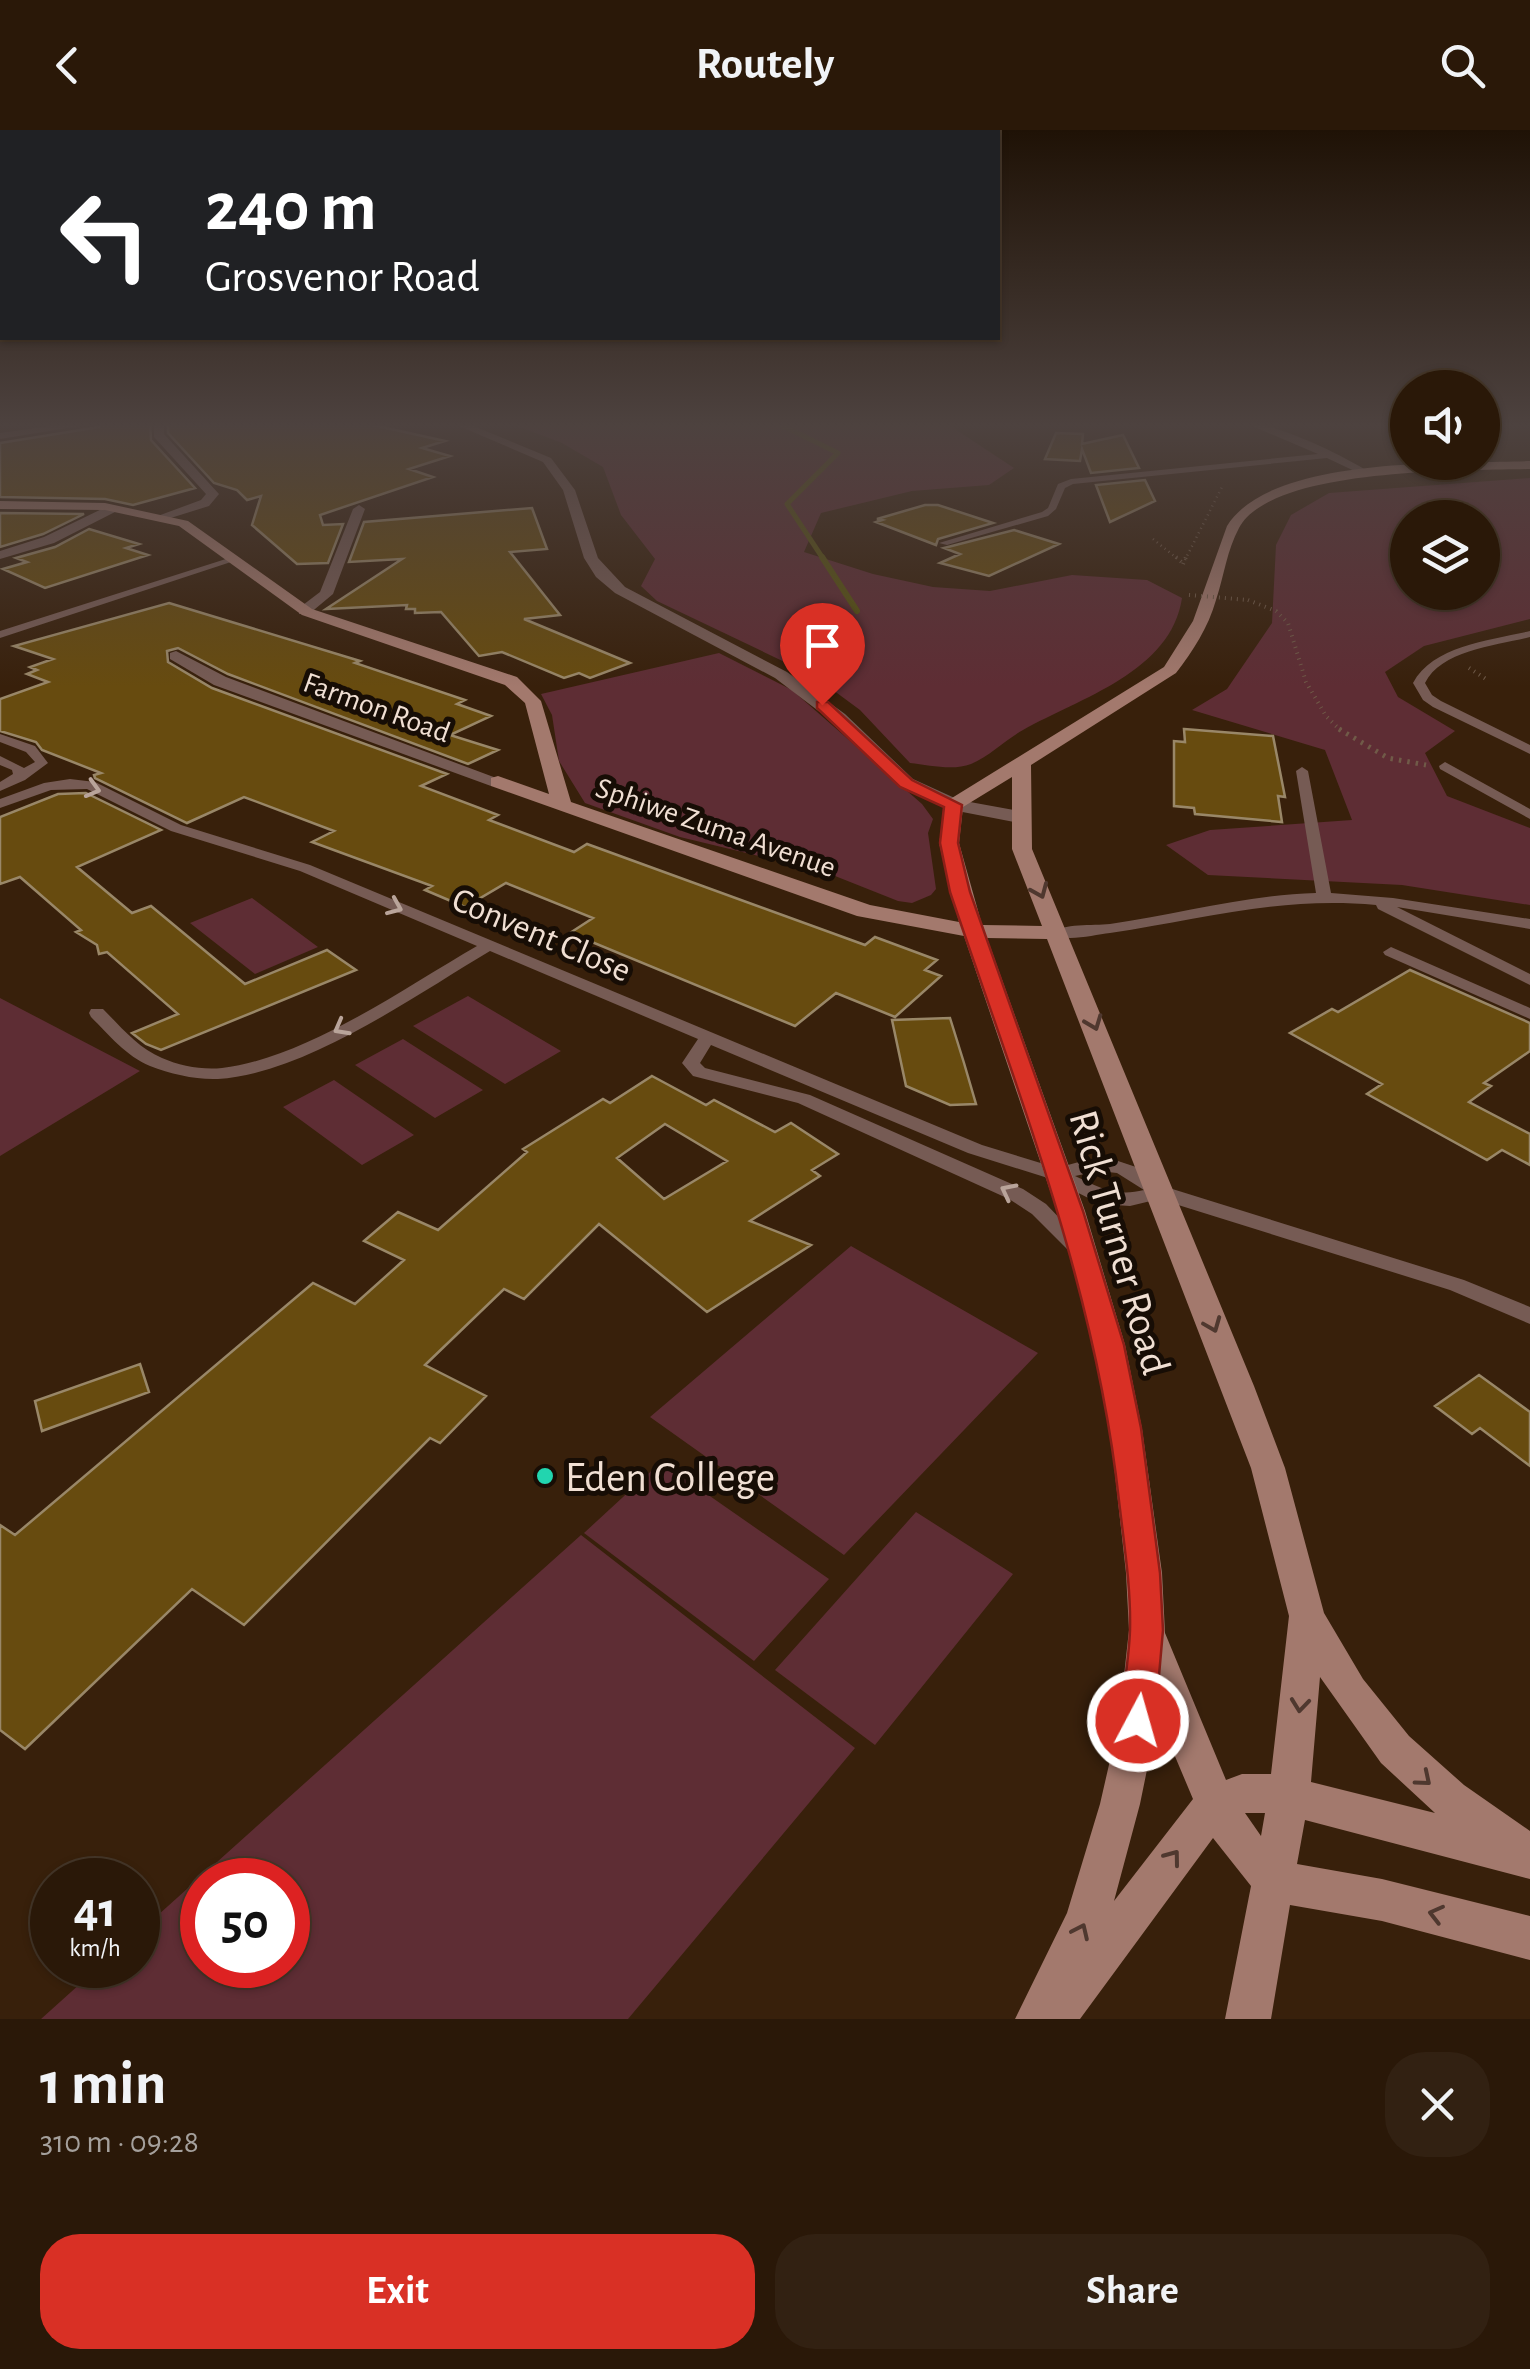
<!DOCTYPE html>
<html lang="en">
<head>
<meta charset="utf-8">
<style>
	:root { --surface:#2a1808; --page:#322112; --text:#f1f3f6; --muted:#a5a09c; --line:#463729; --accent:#d93025 }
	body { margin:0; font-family:"Alegreya Sans",sans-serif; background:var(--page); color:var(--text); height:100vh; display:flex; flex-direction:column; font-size:38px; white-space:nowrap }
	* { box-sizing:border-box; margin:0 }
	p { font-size:32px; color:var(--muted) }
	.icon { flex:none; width:55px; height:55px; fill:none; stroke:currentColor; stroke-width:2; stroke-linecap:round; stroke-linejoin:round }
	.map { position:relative; height:1889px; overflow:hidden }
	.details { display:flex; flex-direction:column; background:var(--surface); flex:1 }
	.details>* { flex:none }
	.banner { position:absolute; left:0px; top:0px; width:1000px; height:210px; box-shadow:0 2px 8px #0004,0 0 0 2px var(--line); background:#202124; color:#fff; overflow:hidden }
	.controls { position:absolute; left:1390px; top:240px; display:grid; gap:20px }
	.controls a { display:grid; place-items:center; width:110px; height:110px; border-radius:50%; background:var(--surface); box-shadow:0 2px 8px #0004,0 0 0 2px var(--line); font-size:50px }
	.speed { position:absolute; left:30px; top:1728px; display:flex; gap:20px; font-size:50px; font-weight:700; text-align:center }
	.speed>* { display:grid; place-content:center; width:130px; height:130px; border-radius:50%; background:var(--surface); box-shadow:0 2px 8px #0004,0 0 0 2px var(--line); line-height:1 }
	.speed small { font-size:25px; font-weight:400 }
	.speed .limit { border:15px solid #d22; background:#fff; color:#111 }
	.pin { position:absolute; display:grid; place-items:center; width:85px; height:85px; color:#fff; margin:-102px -42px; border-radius:50% 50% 50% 0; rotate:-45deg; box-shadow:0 0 10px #0007 }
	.pin .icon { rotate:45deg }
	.me { position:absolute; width:110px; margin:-55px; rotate:6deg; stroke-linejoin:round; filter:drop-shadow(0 0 8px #0008) }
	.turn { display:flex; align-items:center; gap:35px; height:210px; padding:0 40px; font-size:45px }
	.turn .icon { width:130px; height:130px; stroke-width:2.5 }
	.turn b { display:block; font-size:70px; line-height:85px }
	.round { display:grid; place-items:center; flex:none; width:105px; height:105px; border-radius:40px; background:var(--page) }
	.overview { display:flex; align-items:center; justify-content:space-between; height:170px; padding:0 40px }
	h1 { font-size:60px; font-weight:700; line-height:75px }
	.cta { display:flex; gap:20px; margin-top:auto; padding:20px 40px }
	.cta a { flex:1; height:115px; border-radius:40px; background:var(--accent); color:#fff; font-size:40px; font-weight:700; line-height:115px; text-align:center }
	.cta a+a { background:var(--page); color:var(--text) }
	header { display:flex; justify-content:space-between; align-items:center; height:130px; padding:0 40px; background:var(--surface); font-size:45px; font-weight:700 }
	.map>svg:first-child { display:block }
	.green { fill:#5e2d34; fill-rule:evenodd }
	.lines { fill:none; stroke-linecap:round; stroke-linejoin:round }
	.stream-far1 { stroke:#585212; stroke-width:5 }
	.stream { stroke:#585212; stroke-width:6 }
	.building { fill:#674b0f; stroke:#998768; stroke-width:2.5; fill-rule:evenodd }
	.path-far2 { stroke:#705a48; stroke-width:2.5; stroke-dasharray:1 4; stroke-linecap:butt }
	.path-far1 { stroke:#705a48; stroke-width:4; stroke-dasharray:1 5; stroke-linecap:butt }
	.path { stroke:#705a48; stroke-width:5; stroke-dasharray:2.5 6; stroke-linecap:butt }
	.lane { fill:#765b54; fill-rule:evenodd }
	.street { fill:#765b54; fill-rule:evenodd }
	.secondary { fill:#a3796d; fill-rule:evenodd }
	.path-bridge { stroke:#705a48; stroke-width:4; stroke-dasharray:1 5; stroke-linecap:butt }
	.oneway { stroke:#b9a49a }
	.oneway2 { stroke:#4f382f }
	.route { fill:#d93025; stroke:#8d1f18; stroke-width:2.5 }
	.poi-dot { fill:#22d5af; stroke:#170d05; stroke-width:4 }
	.labels { text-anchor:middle; stroke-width:10; stroke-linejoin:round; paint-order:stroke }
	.far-street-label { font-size:30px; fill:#f0dfd3; stroke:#170d05 }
	.street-label { font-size:35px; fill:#f0dfd3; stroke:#170d05 }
	.near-street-label { font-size:42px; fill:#f0dfd3; stroke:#170d05 }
	.near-poi-label { font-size:42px; fill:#f0dfd3; stroke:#170d05; text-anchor:start }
</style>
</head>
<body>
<header><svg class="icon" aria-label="back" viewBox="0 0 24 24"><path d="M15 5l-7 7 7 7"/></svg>Routely<svg class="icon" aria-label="search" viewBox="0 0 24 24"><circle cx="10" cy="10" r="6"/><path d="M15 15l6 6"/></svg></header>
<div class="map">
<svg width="1530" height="1889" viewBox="0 0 1530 1889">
	<rect width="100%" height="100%" fill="#38200b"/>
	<path class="green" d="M 509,293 L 946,293 L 1014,338 L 989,355 L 912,361 L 821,383 L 804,422 L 873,444 L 933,457 L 990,461 L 1072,445 L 1147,450 L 1182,468 C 1171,542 1080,568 1023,600 C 1005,610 990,626 971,634 C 953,641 929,635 910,633 L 860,580 L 814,546 L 657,471 L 641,456 L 655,429 L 621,385 L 603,337 L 562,313 Z
		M 1530,348 L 1530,489 L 1424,516 L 1385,542 L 1398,567 L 1455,601 L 1425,623 L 1447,666 L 1530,698 L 1530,775 L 1402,755 L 1208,745 L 1166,715 L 1210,700 L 1352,690 L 1325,620 L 1192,580 L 1227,559 L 1272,493 L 1276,415 L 1291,385 L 1329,363 ZM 1408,388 L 1482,388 L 1482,462 L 1408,462 Z
		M 719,523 L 792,560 L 922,674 L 933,689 L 928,703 L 936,759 L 931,765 L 912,773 L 898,771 L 825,742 L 680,707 L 585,673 L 559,631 L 552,585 L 541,564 Z
		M 252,768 L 318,817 L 255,844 L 190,793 Z
		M 468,866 L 561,921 L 505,954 L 413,896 Z
		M 0,868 L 140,941 L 0,1026 Z
		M 403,909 L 483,960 L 435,988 L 355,935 Z
		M 334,950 L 414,1005 L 362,1035 L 283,977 Z
		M 851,1116 L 1038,1223 L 844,1425 L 650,1287 Z
		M 661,1332 L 829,1449 L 754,1531 L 584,1403 Z
		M 916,1382 L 1013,1444 L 875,1615 L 775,1540 Z
		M 581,1405 L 855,1618 L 628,1889 L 41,1889 L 101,1835 L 138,1835 L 138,1803 ZM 288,1750 L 288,1835 L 202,1835 L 202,1750 Z"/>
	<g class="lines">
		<path class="stream-far1" d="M 777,293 L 838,323 L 787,374 L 824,430"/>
		<path class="stream" d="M 822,427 L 857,481"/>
	</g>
	<path class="building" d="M 102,293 L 150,293 L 151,310 L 195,358 L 133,375 L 105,369 L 0,367 L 0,313 L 99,297 Z
		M 168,293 L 373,295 L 445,311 L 422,318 L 450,326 L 409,339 L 433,347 L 320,385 L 323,395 L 343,394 L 328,433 L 297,434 L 252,395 L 261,366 L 247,370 L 237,360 L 214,353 L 168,303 Z
		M 1056,303 L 1083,304 L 1082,314 L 1123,305 L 1139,338 L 1091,343 L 1082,319 L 1080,331 L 1045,329 Z
		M 1145,350 L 1155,371 L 1110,392 L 1096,355 Z
		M 925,375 L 938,375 L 993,393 L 938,409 L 936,415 L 876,392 L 882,390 L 877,389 Z
		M 532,378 L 547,419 L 510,422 L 560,485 L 524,489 L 630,533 L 590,548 L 579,543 L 564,548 L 502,522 L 479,526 L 441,482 L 415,483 L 415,479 L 406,479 L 407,475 L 326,479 L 402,429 L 349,432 L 364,392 Z
		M 0,383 L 84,384 L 43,404 L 0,417 Z
		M 89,399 L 139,414 L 126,418 L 148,425 L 45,458 L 3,439 L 27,432 L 16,428 L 55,417 Z
		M 1014,400 L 1059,414 L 989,446 L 940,433 L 960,424 L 944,418 Z
		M 169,473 L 360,531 L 355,533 L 465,570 L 457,574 L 491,586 L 450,605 L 498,620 L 468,634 L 228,544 L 178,518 L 167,521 L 168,532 L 212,558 L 447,644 L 421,656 L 498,685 L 489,690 L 574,722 L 587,714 L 865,815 L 875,807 L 937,830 L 925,840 L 941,846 L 895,887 L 836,863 L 795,896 L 570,803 L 593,788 L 506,753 L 465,777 L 425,760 L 432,756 L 312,712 L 334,701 L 244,667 L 187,693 L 95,648 L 94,645 L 101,643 L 42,620 L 36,612 L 0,601 L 0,569 L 48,552 L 27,544 L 37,540 L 30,537 L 53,529 L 14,516 Z
		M 1184,599 L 1273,606 L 1285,667 L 1278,666 L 1282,692 L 1195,684 L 1194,678 L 1174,676 L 1174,611 L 1185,612 Z
		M 86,663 L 161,700 L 77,737 L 132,783 L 151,776 L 245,854 L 327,820 L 356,840 L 161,920 L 146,914 L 132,903 L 178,884 L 107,822 L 99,824 L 97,815 L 76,802 L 81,800 L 20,747 L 0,754 L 0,687 L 58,664 Z
		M 1410,840 L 1530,893 L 1530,921 L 1484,953 L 1491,956 L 1469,972 L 1530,1004 L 1530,1035 L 1502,1020 L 1487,1030 L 1367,964 L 1382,954 L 1290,903 L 1332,879 L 1338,882 Z
		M 950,888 L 964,933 L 976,974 L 950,975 L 906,956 L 892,890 Z
		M 652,946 L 706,975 L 714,970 L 775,1002 L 791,993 L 838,1024 L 812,1040 L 820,1046 L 750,1091 L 811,1115 L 707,1182 L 599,1094 L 524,1169 L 504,1159 L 425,1235 L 486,1266 L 440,1313 L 430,1308 L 244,1495 L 192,1459 L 25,1619 L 0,1600 L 0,1395 L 15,1405 L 313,1153 L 355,1174 L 404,1130 L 364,1111 L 398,1082 L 438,1100 L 527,1022 L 523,1019 L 603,969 L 610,973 ZM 665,994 L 727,1031 L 664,1069 L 617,1028 Z
		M 140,1234 L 149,1262 L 42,1301 L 35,1271 Z
		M 1479,1245 L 1530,1282 L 1530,1336 L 1480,1298 L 1472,1304 L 1435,1276 Z"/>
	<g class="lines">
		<path class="path-far2" d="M 1153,409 L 1179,430
			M 1185,430 L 1223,355"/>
		<path class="path-far1" d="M 1176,427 L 1185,435
			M 1183,434 L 1186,427
			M 1248,470 L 1276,481 L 1288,493 L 1306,552 L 1326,586 L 1342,602
			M 1469,538 L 1486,549"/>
		<path class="path" d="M 1339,599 L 1388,628 L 1426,635"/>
		<path class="lane" d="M 1245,293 C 1275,292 1347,327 1372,344 L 1365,346 L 1327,328 L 1073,354 L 1065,358 L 1056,379 L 1048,386 L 947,415 L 939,413 L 1042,382 L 1048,378 L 1058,354 L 1071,349 L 1318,324 Z
			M 229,428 L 237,430 L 0,508 L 0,501 Z
			M 1530,501 L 1530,507 C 1498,515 1441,520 1425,553 L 1432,565 L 1441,571 L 1530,615 L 1530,624 L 1433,577 L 1423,570 L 1413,553 C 1433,515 1492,510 1530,501 Z
			M 0,604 L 35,616 L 48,633 L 25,650 L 0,661 L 0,652 L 13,644 L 12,640 L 0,635 L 0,626 L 24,638 L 35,632 L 26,622 L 0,612 Z
			M 1445,632 L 1530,679 L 1530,689 L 1440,639 L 1439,636 Z
			M 1302,637 L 1308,641 L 1331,763 L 1393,768 L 1530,789 L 1530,799 L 1397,777 L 1530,844 L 1530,855 L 1378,779 L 1376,775 C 1280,766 1203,789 1110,803 C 1093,805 1064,813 1050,803 C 1064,793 1092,796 1110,794 C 1179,784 1246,765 1316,763 L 1296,641 Z
			M 70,649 L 95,652 L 181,695 L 310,735 L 982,1015 L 1057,1038 L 1086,1030 L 1112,1029 L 1142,1039 L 1166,1057 L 1464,1150 L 1530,1177 L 1530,1194 L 1450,1160 L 1159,1069 L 1130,1076 L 1100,1074 L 1051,1049 L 968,1023 L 711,915 L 700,933 L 705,938 L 810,965 L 1023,1059 L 1046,1074 L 1089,1119 L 1086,1124 L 1072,1124 L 1032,1084 L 1009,1069 L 798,973 L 693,946 L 682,933 L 698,909 L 490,821 C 414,866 307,943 218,949 C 196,950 171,944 150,936 C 126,926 109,905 91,887 L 89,883 L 91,879 L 103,879 C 121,897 138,918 162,928 C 180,936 202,940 222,938 C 306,928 404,858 477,816 L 300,741 L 171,701 L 87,659 L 51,660 L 0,678 L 0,669 L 44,653 ZM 1099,1041 L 1117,1043 L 1144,1060 C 1117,1067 1100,1058 1075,1046 Z
			M 1391,817 L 1530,878 L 1530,889 L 1385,825 L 1383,822 Z"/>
		<path class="street" d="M 71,293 L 98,293 L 0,309 L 0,303 Z
			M 154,293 L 164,293 L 164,304 L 219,364 L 209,376 L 161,391 L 155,387 L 201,370 L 206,364 L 154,307 Z
			M 452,293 L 466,293 L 551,328 L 575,360 L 598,428 L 625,457 L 787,542 L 845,584 L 913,649 L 959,670 L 1019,681 L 1029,687 L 1019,693 L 947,679 L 899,657 L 833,592 L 775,548 L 615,463 L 596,447 L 584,428 L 563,360 L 543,332 Z
			M 110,375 L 115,376 L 115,382 L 54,413 L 0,429 L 0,421 L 44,407 Z
			M 359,375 L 365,379 L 333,464 L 309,484 L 299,484 L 299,478 L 320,462 L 353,379 Z
			M 176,521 L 226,547 L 507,652 L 505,656 L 491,656 L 214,555 L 170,529 L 170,523 Z"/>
		<path class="secondary" d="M 1530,331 L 1530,339 C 1467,341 1271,337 1239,398 C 1227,420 1224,446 1216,470 C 1208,498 1193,521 1176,543 L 1031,635 L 1032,719 L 1254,1256 L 1285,1338 L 1324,1483 L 1363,1549 L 1409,1606 L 1464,1655 L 1530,1701 L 1530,1749 L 1305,1690 L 1297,1734 L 1382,1749 L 1530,1786 L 1530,1830 L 1382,1791 L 1290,1775 L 1271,1889 L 1225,1889 L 1251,1756 L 1213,1708 L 1080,1889 L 1015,1889 L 1067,1783 L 1100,1674 L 1119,1591 L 1129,1500 L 1126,1443 L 1110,1299 L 1095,1215 L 1057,1081 L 964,806 L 857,786 L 491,656 L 491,648 L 498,646 L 549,664 L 525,573 L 505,555 L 302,485 L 179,396 L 105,380 L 0,379 L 0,371 L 105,373 L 188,391 L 312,479 L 517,547 L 541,571 L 571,672 L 870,775 L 959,792 L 939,713 L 947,671 L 1164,537 L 1193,491 L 1227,396 C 1271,325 1453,334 1530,331 ZM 1012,647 L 1012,719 L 1042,796 L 982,795 L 959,713 L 963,677 ZM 987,808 L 1047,809 L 1251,1338 L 1289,1486 L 1271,1644 L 1242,1644 L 1226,1650 L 1165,1503 L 1162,1443 L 1142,1299 L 1125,1215 L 1085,1081 ZM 1320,1547 L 1381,1633 L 1435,1683 L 1311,1652 ZM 1158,1586 L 1193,1669 L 1114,1771 L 1140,1674 ZM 1245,1683 L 1265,1683 L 1261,1706 Z"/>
		<path class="path-bridge" d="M 1189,465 L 1248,470"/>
	</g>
	<defs><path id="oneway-chevron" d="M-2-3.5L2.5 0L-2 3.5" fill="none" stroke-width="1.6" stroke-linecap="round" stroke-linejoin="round" transform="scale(2.5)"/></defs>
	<g class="oneway">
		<use href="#oneway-chevron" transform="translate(93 659) rotate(16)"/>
		<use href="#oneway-chevron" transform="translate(395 777) rotate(23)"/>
		<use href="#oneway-chevron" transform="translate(341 898) rotate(151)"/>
		<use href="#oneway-chevron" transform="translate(1008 1061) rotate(-153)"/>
	</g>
	<g class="oneway2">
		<use href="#oneway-chevron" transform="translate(1040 761) rotate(67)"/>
		<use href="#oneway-chevron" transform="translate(1094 893) rotate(69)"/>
		<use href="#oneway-chevron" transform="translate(1213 1195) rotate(68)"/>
		<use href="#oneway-chevron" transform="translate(1300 1575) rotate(96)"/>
		<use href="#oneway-chevron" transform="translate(1424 1649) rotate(40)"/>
		<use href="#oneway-chevron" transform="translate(1173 1727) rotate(-53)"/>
		<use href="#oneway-chevron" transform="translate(1436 1784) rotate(-166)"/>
		<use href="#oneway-chevron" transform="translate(1081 1801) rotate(-65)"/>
	</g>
	<linearGradient id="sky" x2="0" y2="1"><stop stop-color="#1f1206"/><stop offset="0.53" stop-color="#4d423f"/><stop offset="1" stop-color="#4d423f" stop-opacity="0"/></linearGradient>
	<rect width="1530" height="557" fill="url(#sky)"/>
	<path class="route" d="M 817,572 L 828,572 L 912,650 L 962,675 L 958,713 L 970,762 L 1083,1081 L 1124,1215 L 1141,1298 L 1160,1443 L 1163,1500 L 1155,1591 L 1150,1603 L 1138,1608 L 1125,1603 L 1120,1591 C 1123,1561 1129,1530 1130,1500 C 1131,1457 1124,1414 1119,1371 C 1096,1159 1018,963 950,762 L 940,713 L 944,677 L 900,657 L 817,578 Z"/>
	<circle class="poi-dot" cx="545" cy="1346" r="10"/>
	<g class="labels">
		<g class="far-street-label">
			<text transform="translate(377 577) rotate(20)" y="10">Farmon Road</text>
			<text transform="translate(716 697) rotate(19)" y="10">Sphiwe Zuma Avenue</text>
		</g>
		<g class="street-label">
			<text transform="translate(542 804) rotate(23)" y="12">Convent Close</text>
		</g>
		<g class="near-street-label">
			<text transform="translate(1121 1112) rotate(74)" y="15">Rick Turner Road</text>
		</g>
		<g class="near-poi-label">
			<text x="565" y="1361">Eden College</text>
		</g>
	</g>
</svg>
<div class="controls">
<a><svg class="icon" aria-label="sound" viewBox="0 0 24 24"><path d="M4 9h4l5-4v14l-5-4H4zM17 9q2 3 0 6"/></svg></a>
<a><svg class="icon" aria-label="layers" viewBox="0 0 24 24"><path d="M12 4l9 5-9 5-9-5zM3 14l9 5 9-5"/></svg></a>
</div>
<div class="speed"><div>41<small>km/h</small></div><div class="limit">50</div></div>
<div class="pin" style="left:822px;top:575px;background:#d93025"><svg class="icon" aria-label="arrive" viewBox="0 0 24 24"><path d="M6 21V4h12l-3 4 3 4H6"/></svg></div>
<svg class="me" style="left:1138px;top:1591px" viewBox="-20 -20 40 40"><circle r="17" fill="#d93025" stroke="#fff" stroke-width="3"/><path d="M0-11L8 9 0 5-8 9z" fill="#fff"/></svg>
<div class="banner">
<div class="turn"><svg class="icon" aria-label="left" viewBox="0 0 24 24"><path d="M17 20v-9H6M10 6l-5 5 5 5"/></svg><div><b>240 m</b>Grosvenor Road</div></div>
</div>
</div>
<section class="details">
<div class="overview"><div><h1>1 min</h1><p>310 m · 09:28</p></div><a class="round"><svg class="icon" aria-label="close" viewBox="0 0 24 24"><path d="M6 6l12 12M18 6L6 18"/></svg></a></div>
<div class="cta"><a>Exit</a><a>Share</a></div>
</section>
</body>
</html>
